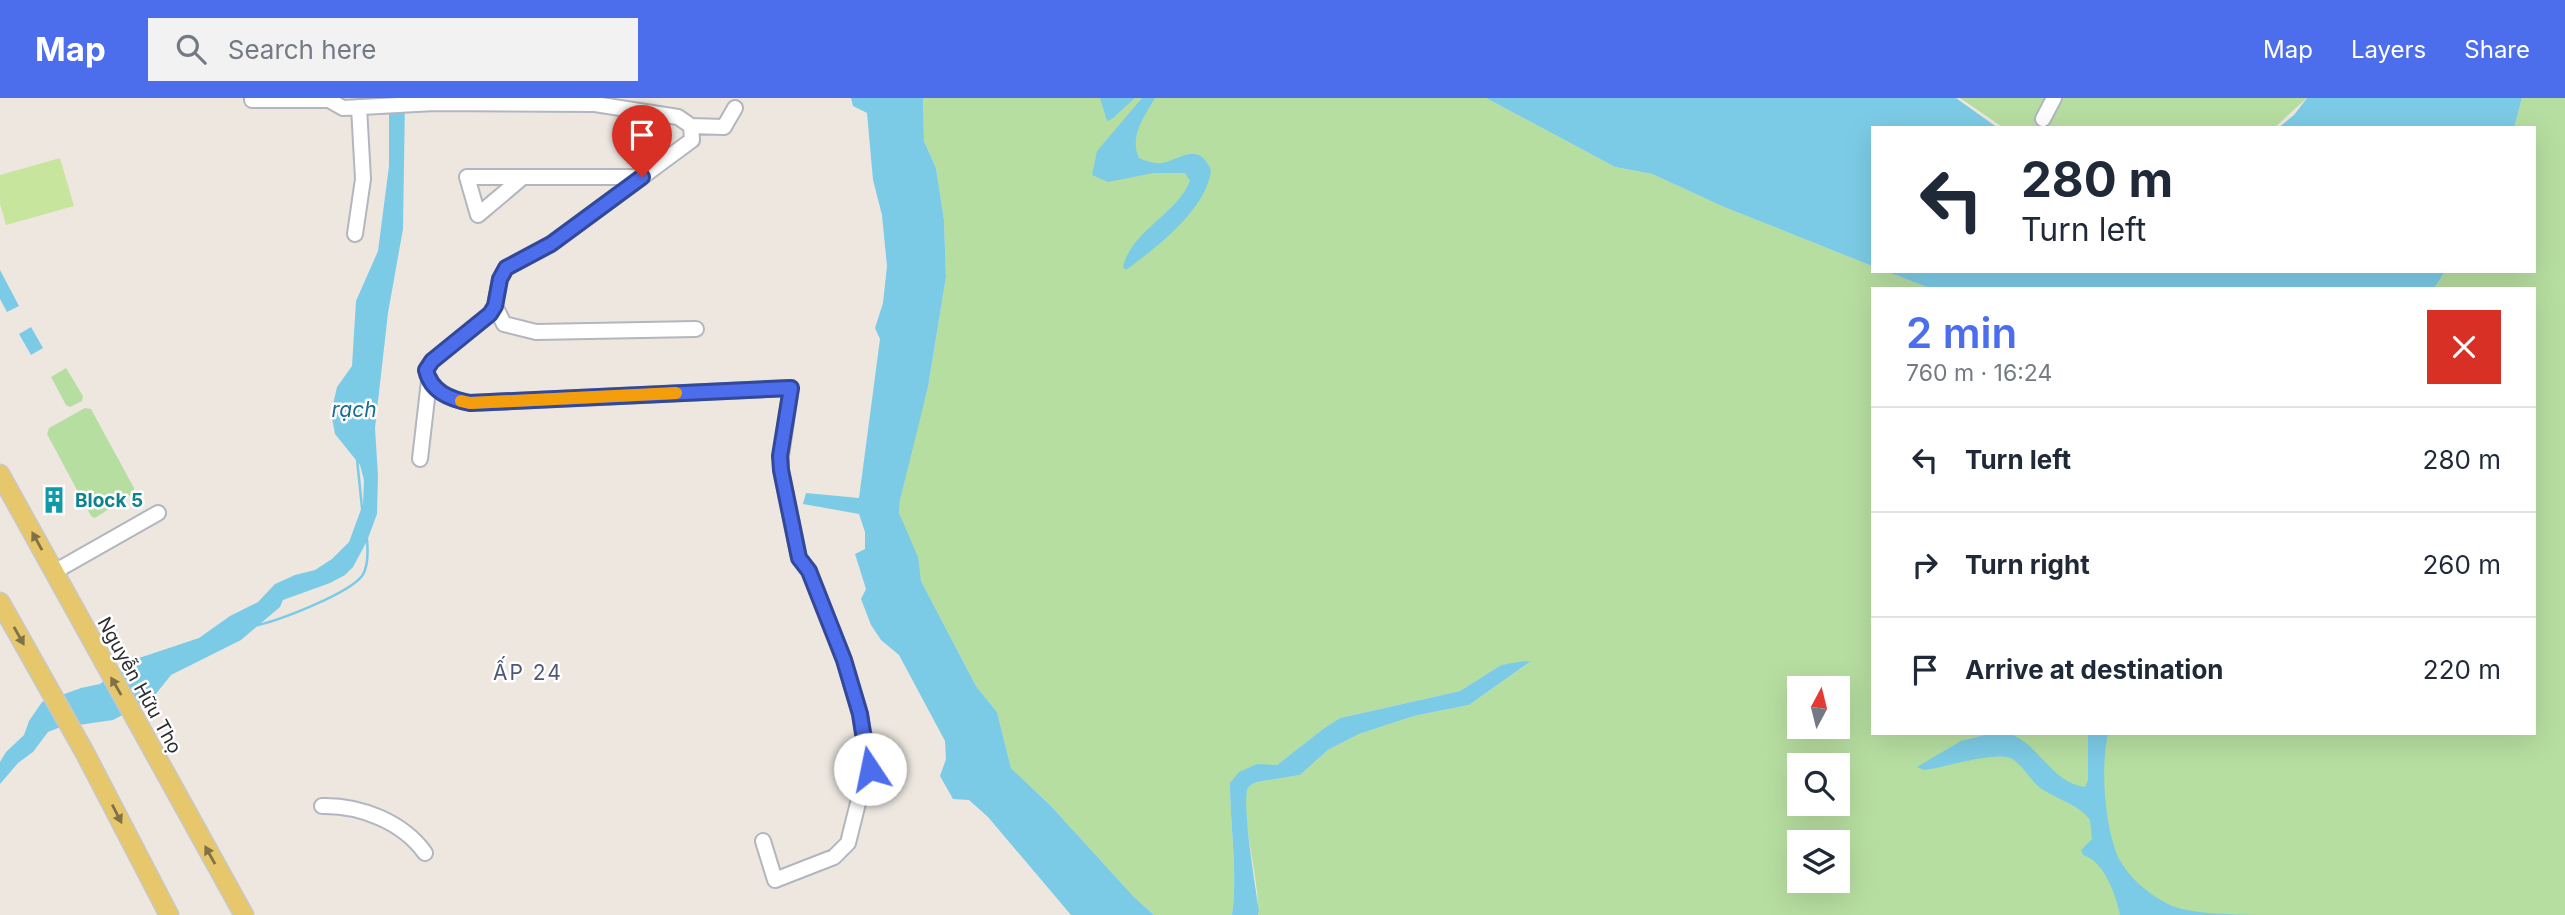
<!DOCTYPE html>
<html lang="en">
<head>
<meta charset="utf-8">
<style>
	:root { --surface:#fff; --page:#f2f2f3; --text:#1f2937; --muted:#747a83; --line:#e0e1e3; --accent:#4d6eec }
	body { margin:0; font-family:Inter,sans-serif; background:var(--page); color:var(--text); height:100vh; display:flex; flex-direction:column; font-size:26px; white-space:nowrap }
	* { box-sizing:border-box; margin:0 }
	p { font-size:23px; color:var(--muted) }
	.icon { flex:none; width:38px; height:38px; fill:none; stroke:currentColor; stroke-width:2; stroke-linecap:round; stroke-linejoin:round }
	.map { position:relative; flex:1; overflow:hidden }
	.details { position:absolute; left:1871px; top:189px; width:665px; height:448px; display:flex; flex-direction:column; background:var(--surface); border-radius:0px; box-shadow:0 7px 28px #0002 }
	.details>* { flex:none }
	.guide { position:absolute; left:1871px; top:28px; width:665px; height:147px; border-radius:0px; box-shadow:0 7px 28px #0002; background:#fff; color:var(--text); overflow:hidden }
	.needle { width:46px; rotate:7deg }
	.tools { position:absolute; left:1787px; top:578px; display:grid; gap:14px }
	.tools a { display:grid; place-items:center; width:63px; height:63px; border-radius:0px; background:var(--surface); box-shadow:0 7px 28px #0002; font-size:35px }
	.pin { position:absolute; display:grid; place-items:center; width:60px; height:60px; color:#fff; margin:-72px -30px; border-radius:50% 50% 50% 0; rotate:-45deg; box-shadow:0 0 7px #0007 }
	.pin .icon { rotate:45deg }
	.me { position:absolute; width:77px; margin:-38px; rotate:349deg; stroke-linejoin:round; filter:drop-shadow(0 0 5px #0008) }
	.turn { display:flex; align-items:center; gap:24px; height:147px; padding:0 35px; font-size:32px }
	.turn .icon { width:91px; height:91px; stroke-width:2.5 }
	.turn b { display:block; font-size:49px; line-height:60px }
	.round { display:grid; place-items:center; flex:none; width:74px; height:74px; border-radius:0px; background:var(--page) }
	.overview { display:flex; align-items:center; justify-content:space-between; height:119px; padding:0 35px }
	h1 { font-size:42px; font-weight:600; line-height:52px; color:var(--accent) }
	ul { padding:0; list-style:none }
	li { display:flex; align-items:center; gap:21px; height:105px; padding:0 35px; border-top:2px solid var(--line) }
	li div { flex:1 }
	li b { display:block; font-size:26px }
	li em { font-style:normal }
	header { display:flex; align-items:center; gap:42px; box-sizing:border-box; height:98px; padding:0 35px; background:var(--accent); color:#fff }
	header strong { font-size:33px }
	nav { display:flex; gap:38px; margin-inline-start:auto; font-size:24px }
	.search { width:490px; height:63px; background:var(--page); display:flex; align-items:center; gap:18px; box-sizing:border-box; padding:0 24px; border-radius:0px; color:var(--muted); font-size:26px }
	.map>svg:first-child { display:block }
	.green { fill:#b7dea1; fill-rule:evenodd }
	.pitch { fill:#c8e59e }
	.water { fill:#7ccbe6 }
	.lines { fill:none; stroke-linecap:round; stroke-linejoin:round }
	.stream { stroke:#7ccbe6; stroke-width:2.5 }
	.minor-casing { stroke:#b3b6be; stroke-width:18 }
	.major-casing { stroke:#c8c8c8; stroke-width:21 }
	.minor { stroke:#fff; stroke-width:14 }
	.major { stroke:#e6c76b; stroke-width:18 }
	.oneway { fill:#807248 }
	.route-casing { stroke:#324899; stroke-width:18 }
	.route { stroke:#4d6eec; stroke-width:12 }
	.slow { stroke:#f59e0b; stroke-width:12 }
	.labels { text-anchor:middle; stroke-width:5; stroke-linejoin:round; paint-order:stroke }
	.culture-label { font-size:19px; font-weight:bold; fill:#0d838f; stroke:#fff; text-anchor:start }
	.street-label { font-size:19px; fill:#2c2c2c; stroke:#fff }
	.water-label { font-size:21px; font-style:italic; fill:#186c94; stroke:#fff }
	.neighbourhood-label { font-size:21px; letter-spacing:2px; fill:#50587a; stroke:#fff }
</style>
</head>
<body>
<header>
<strong>Map</strong>
<div class="search"><svg class="icon" aria-label="search" viewBox="0 0 24 24"><circle cx="10" cy="10" r="6"/><path d="M15 15l6 6"/></svg>Search here</div>
<nav><a>Map</a><a>Layers</a><a>Share</a></nav>
</header>
<div class="map">
<svg width="2565" height="817" viewBox="0 0 2565 817">
	<rect width="100%" height="100%" fill="#ede7e0"/>
	<path class="green" d="M 923,0 L 1486,0 L 1615,69 L 1652,76 L 1724,109 L 1872,168 L 1872,173 L 1885,173 L 1932,191 L 1872,191 L 1872,635 L 2534,635 L 2534,191 L 2434,191 L 2445,173 L 2534,173 L 2534,30 L 2514,30 L 2522,0 L 2565,0 L 2565,817 L 1258,817 C 1261,790 1238,708 1248,690 C 1250,687 1255,685 1257,684 L 1300,677 L 1328,652 L 1359,636 L 1414,618 L 1469,607 L 1529,565 L 1501,567 L 1460,593 L 1340,620 L 1323,631 L 1277,667 L 1269,667 L 1230,685 C 1230,730 1238,772 1232,817 L 1154,817 L 1134,799 L 1051,708 L 1011,670 L 997,614 L 976,588 L 921,483 L 899,415 L 900,402 L 917,327 L 928,289 L 946,179 L 944,122 L 936,70 L 924,43 ZM 1799,590 L 1838,590 L 1838,628 L 1799,628 ZM 1799,667 L 1838,667 L 1838,705 L 1799,705 ZM 1799,744 L 1838,744 L 1838,782 L 1799,782 Z
		M 1960,0 L 2307,0 L 2274,30 L 2004,30 Z
		M 66,270 L 83,298 L 82,303 L 70,309 L 66,307 L 51,279 Z
		M 85,310 L 91,311 L 134,390 L 134,395 L 95,420 L 91,418 L 47,336 L 49,330 Z"/>
	<path class="pitch" d="M 60,60 L 74,108 L 6,127 L 0,106 L 0,77 Z"/>
	<path class="water" d="M 389,0 L 405,0 L 403,131 L 388,215 L 375,330 L 378,378 L 377,416 L 367,443 L 353,469 L 345,477 L 330,485 L 283,502 L 280,509 L 241,542 L 171,577 L 151,602 L 113,622 L 58,630 L 48,634 L 33,654 L 18,665 L 0,686 L 0,664 L 6,654 L 24,637 L 29,623 L 42,604 L 81,590 L 100,586 L 127,564 L 199,540 L 230,518 L 258,504 L 275,486 L 295,477 L 315,472 L 332,461 L 349,444 L 363,406 L 364,382 L 360,367 L 335,336 L 331,315 L 337,289 L 352,268 L 356,203 L 378,153 L 389,68 Z
		M 851,0 L 923,0 L 924,43 L 936,70 L 944,122 L 946,179 L 928,289 L 900,402 L 899,415 L 918,459 L 921,483 L 976,588 L 997,614 L 1011,670 L 1051,708 L 1134,799 L 1154,817 L 1071,817 L 988,719 L 969,702 L 953,701 L 940,678 L 946,661 L 945,643 L 899,557 L 881,542 L 871,527 L 861,501 L 866,491 L 855,456 L 865,451 L 865,434 L 859,416 L 803,406 L 806,395 L 859,400 L 880,241 L 875,230 L 883,205 L 887,168 L 882,117 L 873,82 L 867,15 L 853,8 Z
		M 1100,0 L 1135,0 L 1112,21 L 1107,23 Z
		M 1142,0 L 1155,0 C 1144,19 1129,39 1139,60 C 1146,63 1154,66 1162,65 C 1182,61 1198,43 1211,72 C 1207,111 1156,150 1126,172 L 1123,169 C 1132,132 1176,117 1190,83 L 1185,75 L 1154,75 L 1108,84 L 1092,77 L 1097,53 Z
		M 1486,0 L 1956,0 L 1998,30 L 1872,30 L 1872,168 L 1724,109 L 1652,76 L 1615,69 Z
		M 2307,0 L 2522,0 L 2514,30 L 2278,30 L 2294,17 Z
		M 0,172 L 19,208 L 7,214 L 0,201 Z
		M 1885,173 L 2445,173 L 2434,191 L 1932,191 Z
		M 31,229 L 43,250 L 31,257 L 19,236 Z
		M 1525,563 L 1530,564 L 1469,607 L 1414,618 L 1359,636 L 1328,652 L 1300,677 L 1257,684 C 1255,685 1250,687 1248,690 C 1241,703 1256,792 1259,813 L 1258,817 L 1232,817 C 1238,772 1230,730 1230,685 L 1239,674 L 1257,666 L 1277,667 L 1323,631 L 1340,620 L 1460,593 L 1501,567 Z
		M 1993,635 C 2001,635 2008,634 2015,638 C 2041,651 2053,685 2085,689 L 2088,682 L 2088,635 L 2108,635 C 2101,667 2104,716 2114,748 C 2121,774 2148,797 2172,808 C 2198,817 2231,816 2258,817 L 2120,817 C 2116,797 2104,763 2083,757 L 2081,752 L 2092,741 L 2090,722 C 2079,707 2061,703 2045,693 C 2032,686 2026,671 2014,662 C 2000,651 1944,670 1924,672 L 1917,669 L 1961,643 Z"/>
	<g class="lines">
		<path class="stream" d="M 357,361 L 362,410
			M 258,527 C 280,522 348,496 362,478 C 369,468 368,452 367,441"/>
		<defs>
			<path id="minor" d="M 252,0 L 252,2 L 329,2 L 343,10 L 435,5 L 595,6 L 678,19 L 691,28 L 724,29 L 735,10
				M 2043,21 L 2054,0
				M 691,28 L 692,42 L 551,146 L 506,170 L 500,181 L 495,208 L 490,216 L 432,263 L 426,272 C 432,294 450,301 470,305 L 791,290 L 781,358 L 781,372 L 799,460 L 809,473 L 844,562 L 860,616 L 863,635 L 869,654 L 870,671 L 860,697 L 848,745 L 834,759 L 775,782 L 763,743
				M 523,79 L 478,117 L 467,79 L 642,79
				M 355,136 L 363,81 L 359,9
				M 495,208 L 504,226 L 536,234 L 696,231
				M 420,361 L 429,283
				M 54,474 L 158,415
				M 322,708 C 360,707 403,724 425,755"/>
			<path id="major" d="M 0,376 L 244,817
				M 0,504 L 85,655 L 169,817"/>
		</defs>
		<use href="#minor" class="minor-casing"/>
		<use href="#major" class="major-casing"/>
		<use href="#minor" class="minor"/>
		<use href="#major" class="major"/>
	</g>
	<defs><path id="oneway-solid" d="M-6-.8H1V-3.2L6.5 0L1 3.2V.8H-6Z" transform="scale(1.75)"/></defs>
	<g class="oneway">
		<use href="#oneway-solid" transform="translate(37 443) rotate(-119)"/>
		<use href="#oneway-solid" transform="translate(19 538) rotate(61)"/>
		<use href="#oneway-solid" transform="translate(116 588) rotate(-120)"/>
		<use href="#oneway-solid" transform="translate(117 716) rotate(63)"/>
		<use href="#oneway-solid" transform="translate(210 757) rotate(-119)"/>
	</g>
	<g class="lines">
		<defs>
			<path id="route" d="M 642,79 L 551,146 L 506,170 L 500,181 L 495,208 L 490,216 L 432,263 L 426,272 C 431,294 450,301 470,305 L 791,290 L 780,358 L 781,372 L 799,460 L 809,473 L 844,562 L 860,616 L 863,635 L 869,654 L 870,671"/>
		</defs>
		<use href="#route" class="route-casing"/>
		<use href="#route" class="route"/>
		<path class="slow" d="M 461,303 L 470,305 L 676,295"/>
	</g>
	<defs>
		<symbol id="building-bare" viewBox="-9 -9 18 18"><path d="M-4-6H4V6H1V3H-1V6H-4ZM-2.5-4.3h1.7v1.8h-1.7ZM.8-4.3h1.7v1.8H.8ZM-2.5-1h1.7V.8h-1.7ZM.8-1h1.7V.8H.8Z" fill="#0f9aa8" stroke="#fff" stroke-width="2.5" paint-order="stroke"/></symbol>
	</defs>
	<g fill-rule="evenodd">
		<use href="#building-bare" x="35" y="383" width="38" height="38"/>
	</g>
	<g class="labels">
		<g class="culture-label">
			<text x="75" y="409">Block 5</text>
		</g>
		<g class="street-label">
			<text transform="translate(140 587) rotate(61)" y="7">Nguyễn Hữu Thọ</text>
		</g>
		<g class="water-label">
			<text x="354" y="319">rạch</text>
		</g>
		<g class="neighbourhood-label">
			<text x="528" y="582">ẤP 24</text>
		</g>
	</g>
</svg>
<div class="tools">
<a><svg class="needle" viewBox="-14 -14 28 28"><path d="M0-13l5 13h-10z" fill="#e53935"/><path d="M0 13l5-13h-10z" fill="#747a83"/></svg></a>
<a><svg class="icon" aria-label="search" viewBox="0 0 24 24"><circle cx="10" cy="10" r="6"/><path d="M15 15l6 6"/></svg></a>
<a><svg class="icon" aria-label="layers" viewBox="0 0 24 24"><path d="M12 4l9 5-9 5-9-5zM3 14l9 5 9-5"/></svg></a>
</div>
<div class="pin" style="left:642px;top:79px;background:#d93025"><svg class="icon" aria-label="arrive" viewBox="0 0 24 24"><path d="M6 21V4h12l-3 4 3 4H6"/></svg></div>
<svg class="me" style="left:870px;top:671px" viewBox="-20 -20 40 40"><circle r="19" fill="#fff"/><path d="M0-13L10 11 0 6-10 11z" fill="#4d6eec"/></svg>
<div class="guide">
<div class="turn"><svg class="icon" aria-label="left" viewBox="0 0 24 24"><path d="M17 20v-9H6M10 6l-5 5 5 5"/></svg><div><b>280 m</b>Turn left</div></div>
</div>
<section class="details">
<div class="overview"><div><h1>2 min</h1><p>760 m · 16:24</p></div><a class="round" style="background:#d93025;color:#fff"><svg class="icon" aria-label="close" viewBox="0 0 24 24"><path d="M6 6l12 12M18 6L6 18"/></svg></a></div>
<ul>
<li><svg class="icon" aria-label="left" viewBox="0 0 24 24"><path d="M17 20v-9H6M10 6l-5 5 5 5"/></svg><div><b>Turn left</b></div><em>280 m</em></li>
<li><svg class="icon" aria-label="right" viewBox="0 0 24 24"><path d="M7 20v-9h11M14 6l5 5-5 5"/></svg><div><b>Turn right</b></div><em>260 m</em></li>
<li><svg class="icon" aria-label="arrive" viewBox="0 0 24 24"><path d="M6 21V4h12l-3 4 3 4H6"/></svg><div><b>Arrive at destination</b></div><em>220 m</em></li>
</ul>
</section>
</div>
</body>
</html>
